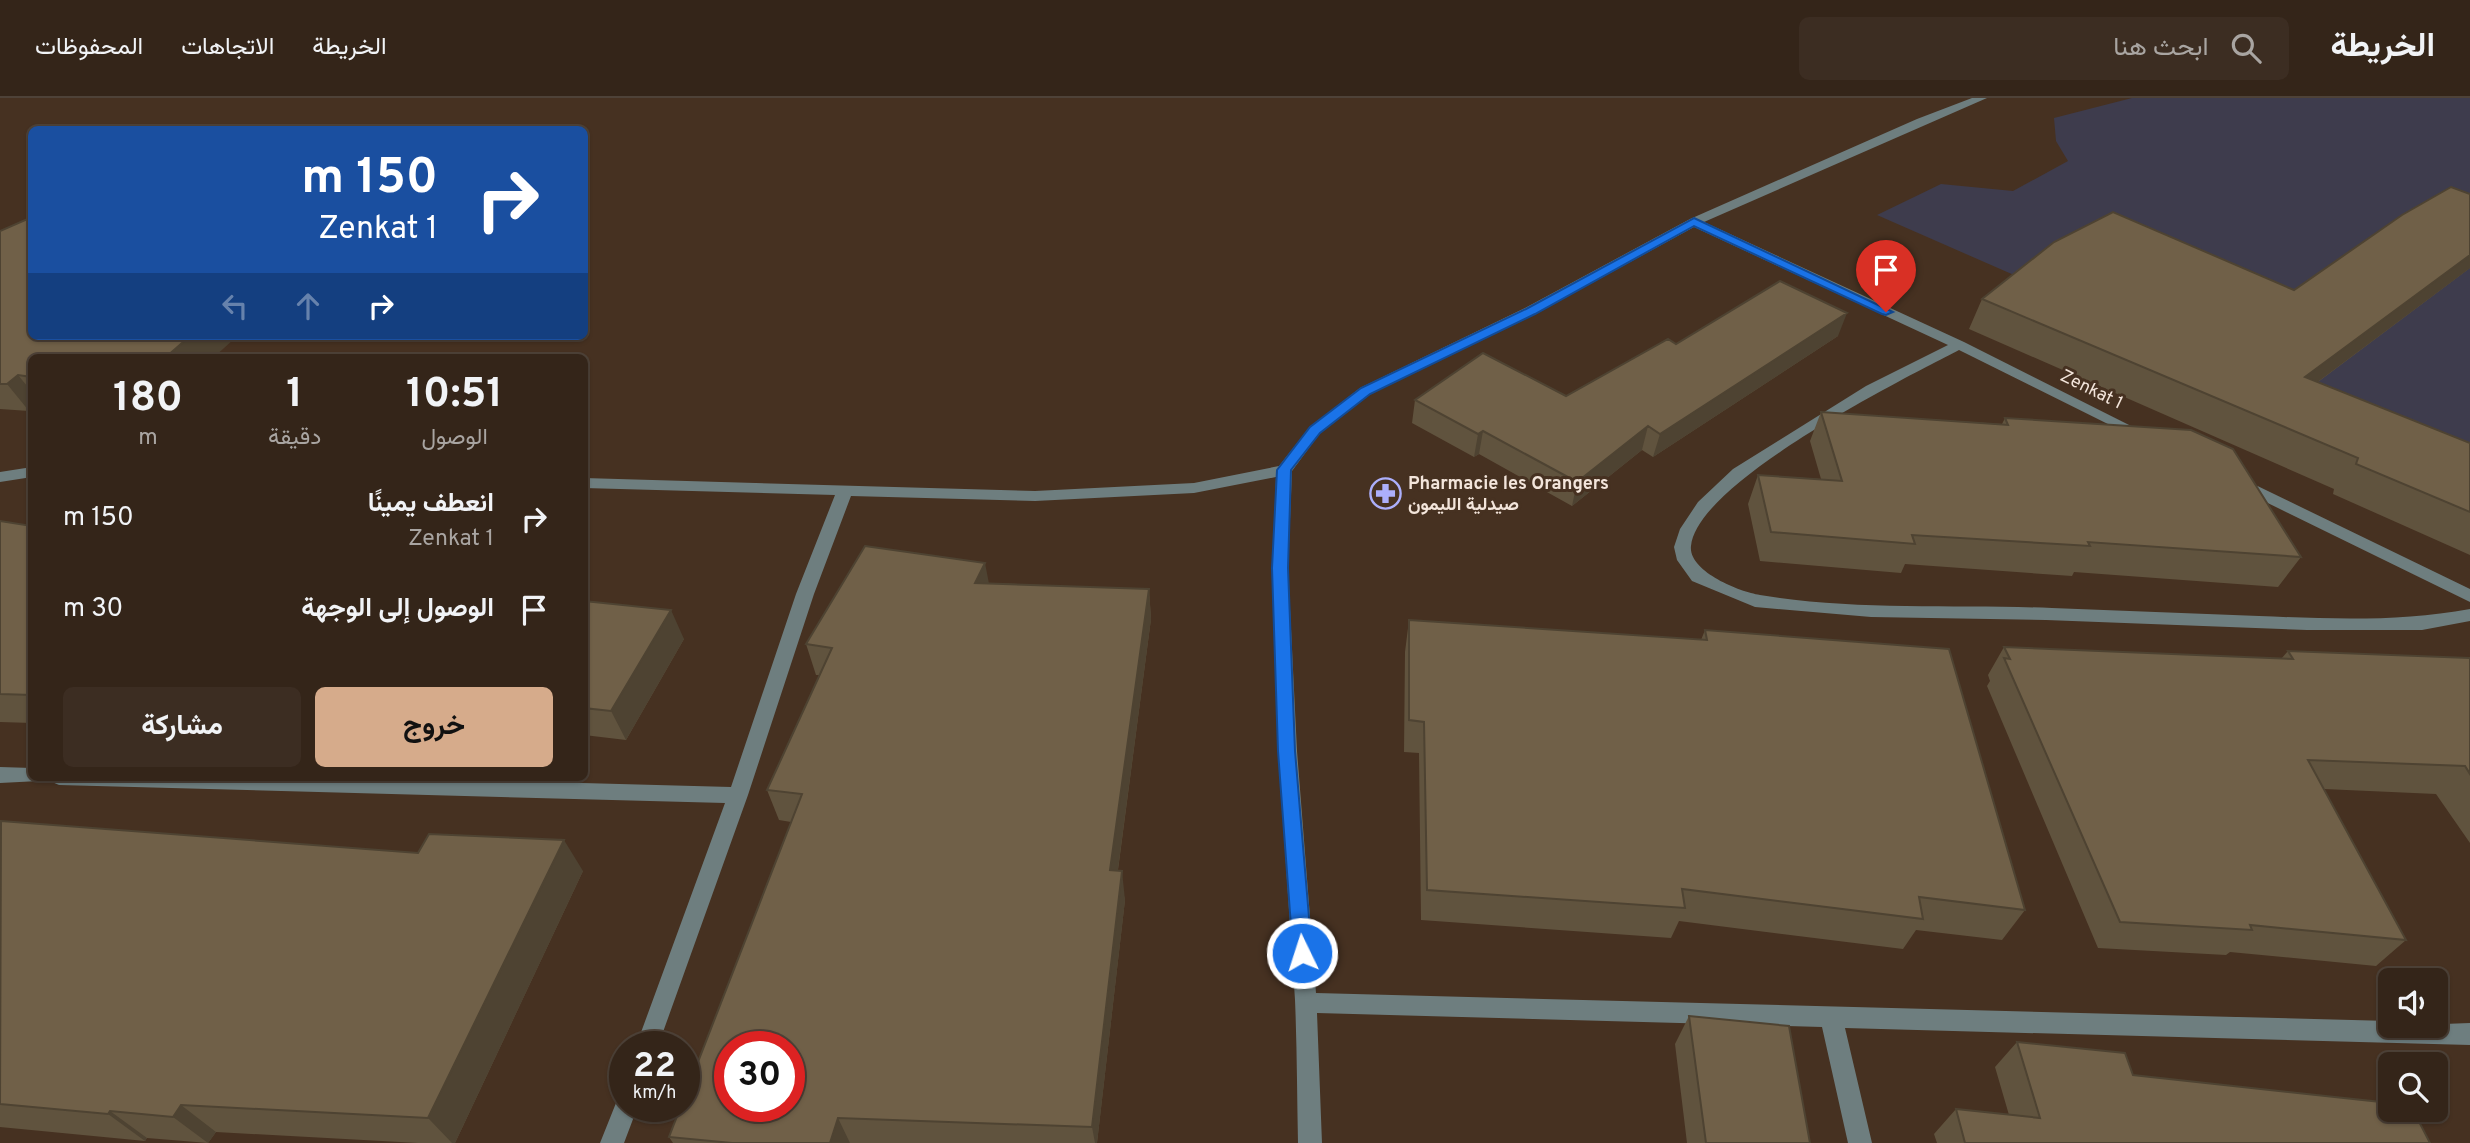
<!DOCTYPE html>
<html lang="ar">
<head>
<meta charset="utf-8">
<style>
	:root { --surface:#342519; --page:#3c2d22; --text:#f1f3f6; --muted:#a9a5a2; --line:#4e4238; --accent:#d6ab8b }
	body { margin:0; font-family:Overpass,Vazirmatn,sans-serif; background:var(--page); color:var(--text); direction:rtl; height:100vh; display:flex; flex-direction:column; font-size:26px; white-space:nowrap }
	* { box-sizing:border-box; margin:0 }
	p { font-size:23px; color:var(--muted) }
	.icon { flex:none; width:38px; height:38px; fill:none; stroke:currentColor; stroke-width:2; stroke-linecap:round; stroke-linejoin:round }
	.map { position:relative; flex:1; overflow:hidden; direction:ltr }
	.panel { position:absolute; left:28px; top:256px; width:560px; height:427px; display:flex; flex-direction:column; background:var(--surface); border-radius:10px; box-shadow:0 2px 5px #0004,0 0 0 2px var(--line); direction:rtl }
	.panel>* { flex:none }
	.top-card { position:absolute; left:28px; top:28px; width:560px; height:214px; border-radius:10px; box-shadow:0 2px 5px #0004,0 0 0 2px var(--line); direction:rtl; background:#1a4fa0; color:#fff; overflow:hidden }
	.controls { position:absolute; left:2378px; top:870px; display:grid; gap:14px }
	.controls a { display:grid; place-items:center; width:70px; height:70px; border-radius:10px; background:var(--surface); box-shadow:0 2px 5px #0004,0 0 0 2px var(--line); font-size:35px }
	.speed { position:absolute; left:609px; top:933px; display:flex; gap:14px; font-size:35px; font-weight:700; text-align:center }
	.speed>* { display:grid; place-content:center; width:91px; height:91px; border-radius:50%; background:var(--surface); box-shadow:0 2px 5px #0004,0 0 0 2px var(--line); line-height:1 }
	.speed small { font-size:18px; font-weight:400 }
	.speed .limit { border:10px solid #d22; background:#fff; color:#111 }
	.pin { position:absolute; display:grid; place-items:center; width:60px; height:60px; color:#fff; margin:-72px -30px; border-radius:50% 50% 50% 0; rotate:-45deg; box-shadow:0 0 7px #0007 }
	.pin .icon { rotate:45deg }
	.me { position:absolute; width:77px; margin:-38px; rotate:356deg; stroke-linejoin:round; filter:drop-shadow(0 0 5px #0008) }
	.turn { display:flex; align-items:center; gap:24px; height:147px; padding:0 35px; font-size:32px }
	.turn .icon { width:91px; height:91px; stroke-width:2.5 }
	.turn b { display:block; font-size:49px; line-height:60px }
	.lanes { display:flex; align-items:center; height:66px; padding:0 35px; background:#0003; justify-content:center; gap:35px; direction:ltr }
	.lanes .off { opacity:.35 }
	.eta { display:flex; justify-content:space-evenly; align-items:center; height:119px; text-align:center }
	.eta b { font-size:42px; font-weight:700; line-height:49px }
	.action { display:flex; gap:14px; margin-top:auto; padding:14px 35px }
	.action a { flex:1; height:80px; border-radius:10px; background:var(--accent); color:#111; font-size:28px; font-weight:700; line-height:80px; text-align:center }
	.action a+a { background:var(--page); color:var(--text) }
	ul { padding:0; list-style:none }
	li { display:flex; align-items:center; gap:21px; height:91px; padding:0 35px }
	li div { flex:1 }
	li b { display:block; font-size:26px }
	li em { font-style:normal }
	header { display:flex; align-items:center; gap:42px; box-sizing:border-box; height:98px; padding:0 35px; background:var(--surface); border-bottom:2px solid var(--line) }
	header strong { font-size:33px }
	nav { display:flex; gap:38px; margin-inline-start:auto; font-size:24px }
	.search { width:490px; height:63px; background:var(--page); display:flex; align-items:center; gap:18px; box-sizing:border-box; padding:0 24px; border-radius:10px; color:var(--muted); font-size:26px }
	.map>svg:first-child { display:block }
	.education { fill:#3e3c4d }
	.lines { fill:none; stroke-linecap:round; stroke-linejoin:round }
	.minor { fill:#6e7e7f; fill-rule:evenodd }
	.wall { fill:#60533e }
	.shaded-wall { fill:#4e4332 }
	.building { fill:#706048; stroke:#4e4332; stroke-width:2; fill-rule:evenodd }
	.route { fill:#1a73e8; stroke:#114b97; stroke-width:2 }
	.labels { text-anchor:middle; stroke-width:6; stroke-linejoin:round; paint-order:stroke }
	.street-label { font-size:18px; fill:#f3e5db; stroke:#463121 }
	.poi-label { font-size:18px; font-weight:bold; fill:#f3e5db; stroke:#463121; text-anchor:start }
</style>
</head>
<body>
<header>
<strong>الخريطة</strong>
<div class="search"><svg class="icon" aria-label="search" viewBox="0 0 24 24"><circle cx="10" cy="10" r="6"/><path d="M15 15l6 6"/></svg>ابحث هنا</div>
<nav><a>الخريطة</a><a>الاتجاهات</a><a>المحفوظات</a></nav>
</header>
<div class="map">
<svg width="2470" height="1045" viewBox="0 0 2470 1045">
	<rect width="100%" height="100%" fill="#463121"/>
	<path class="education" d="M 2132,0 L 2470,0 L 2470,377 L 1877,117 L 1941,86 L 2013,93 L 2068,63 L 2056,43 L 2054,20 Z"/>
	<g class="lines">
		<path class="minor" d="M 1972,0 L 1987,0 L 1704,124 L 1964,244 L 2151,338 L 2143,343 L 2138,341 L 1959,252 C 1903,281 1697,384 1691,448 C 1688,473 1739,494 1760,497 C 1856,513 1955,506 2052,510 C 2121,513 2190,515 2259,518 C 2330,521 2400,524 2470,511 L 2470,523 L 2422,532 L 2307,532 L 2046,522 L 1871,519 L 1755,509 L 1692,483 L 1677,462 L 1674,449 L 1680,431 L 1698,404 L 1733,371 L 1866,288 L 1948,247 L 1694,129 L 1535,216 L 1370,296 L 1320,335 L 1292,373 L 1288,470 L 1297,653 L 1316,895 L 2390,923 L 2390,928 L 2470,925 L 2470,947 L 1845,930 L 1872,1045 L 1848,1045 L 1822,929 L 1317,915 L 1322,1045 L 1298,1045 C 1297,997 1297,950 1295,902 C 1284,727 1268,554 1276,379 L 1194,395 L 1035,403 L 851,398 L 814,496 L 748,697 L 658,948 L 636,948 L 725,705 L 59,687 L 52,684 L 49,679 L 355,679 L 731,689 L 796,496 L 835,397 L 584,390 L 584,380 L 1035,393 L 1194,385 L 1279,368 L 1310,329 L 1360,290 L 1525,210 L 1690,121 L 1917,21 Z
			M 32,369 L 32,379 L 0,384 L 0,374 Z
			M 2241,380 L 2470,491 L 2470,504 L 2235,389 L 2233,385 Z
			M 0,669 L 32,670 L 32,679 L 41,679 L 39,683 L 0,685 Z
			M 625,997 L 625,1008 L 638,1008 L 624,1045 L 600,1045 L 618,1000 Z"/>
	</g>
	<path class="wall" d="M 0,133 L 32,238 L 233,242 L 32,259 L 32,311 L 29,313 L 0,311 Z
		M 2470,170 L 2318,284 L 2470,345 L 2470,457 L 2333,396 L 2334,391 L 1969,231 L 1982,201 L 2294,192 Z
		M 1838,238 L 1653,359 L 1642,352 L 1572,408 L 1479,356 L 1474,359 L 1412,325 L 1415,302 L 1566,298 L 1676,246 Z
		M 1821,314 L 2002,326 L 2005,320 L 2301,459 L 2278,489 L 2074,474 L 2072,478 L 1905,466 L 1901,475 L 1760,463 L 1748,406 L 1758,377 L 1821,381 L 1810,343 Z
		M 0,423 L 32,428 L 32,625 L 0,624 Z
		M 989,485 L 1149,491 L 1151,521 L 1118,772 L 1125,802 L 1097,1045 L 673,1045 L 669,1039 L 791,724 L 779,722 L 767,692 L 820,577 L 816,577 L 806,546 Z
		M 584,503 L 684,541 L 626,642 L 584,637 Z
		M 1409,522 L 1701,542 L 1705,532 L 2025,812 L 2002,842 L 1916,832 L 1903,851 L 1679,823 L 1671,840 L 1421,822 L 1419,655 L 1404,654 L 1405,554 Z
		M 2004,549 L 2281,561 L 2288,553 L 2470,560 L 2470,745 L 2436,696 L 2324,691 L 2406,842 L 2376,868 L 2230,854 L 2226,857 L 2098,850 L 1987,588 L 1990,583 L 1988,577 Z
		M 0,724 L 583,773 L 455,1045 L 418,1045 L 216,1034 L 208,1045 L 147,1040 L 145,1043 L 0,1029 Z
		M 1689,918 L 1810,1045 L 1687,1045 L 1675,946 Z
		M 2017,944 L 2133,977 L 2430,1045 L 1937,1045 L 1934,1036 L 1956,1011 L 2009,1017 L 1995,969 Z"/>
	<path class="shaded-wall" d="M 2470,157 L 2470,170 L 2284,309 L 2305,279 Z
		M 1847,215 L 1838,238 L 1653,359 L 1660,336 Z
		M 190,238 L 231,238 L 233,242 L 214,259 L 166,259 Z
		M 18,277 L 32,294 L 32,311 L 29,313 L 7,286 Z
		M 1648,328 L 1642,352 L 1572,408 L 1577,384 Z
		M 1483,333 L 1479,356 L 1474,359 L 1478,336 Z
		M 985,465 L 991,496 L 975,485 Z
		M 1149,491 L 1151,521 L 1114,801 L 1110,772 Z
		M 671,512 L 684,541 L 626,642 L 611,613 Z
		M 564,742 L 583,773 L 455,1045 L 452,1045 L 428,1020 Z
		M 1122,773 L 1125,802 L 1097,1045 L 1095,1045 L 1092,1029 Z
		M 181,1007 L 216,1034 L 208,1045 L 173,1019 Z
		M 110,1013 L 147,1040 L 145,1043 L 108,1016 Z
		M 838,1020 L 850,1045 L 830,1045 Z"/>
	<path class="building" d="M 2451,89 L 2470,96 L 2470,157 L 2305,279 L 2470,345 L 2470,414 L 2356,366 L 2358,360 L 1982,201 L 2054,144 L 2113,114 L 2294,192 L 2402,117 Z
		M 32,119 L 32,238 L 190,238 L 166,259 L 32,259 L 32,279 L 18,277 L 7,286 L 0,286 L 0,133 Z
		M 1780,183 L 1847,215 L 1660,336 L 1648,328 L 1577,384 L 1483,333 L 1478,336 L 1415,302 L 1483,255 L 1566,298 L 1668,241 L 1676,246 Z
		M 1821,314 L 2008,327 L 2005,320 L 2191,332 L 2233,351 L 2301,459 L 2088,444 L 2090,448 L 1912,437 L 1915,446 L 1771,434 L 1758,377 L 1842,383 Z
		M 0,423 L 32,428 L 32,597 L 0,596 Z
		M 865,448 L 985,465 L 975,485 L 1149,491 L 1110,772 L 1122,773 L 1092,1029 L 838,1020 L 830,1045 L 732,1045 L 669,1039 L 681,1008 L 684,1008 L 684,1000 L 802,696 L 767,692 L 832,550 L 806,546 ZM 730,948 L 789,948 L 789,1008 L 730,1008 Z
		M 584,503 L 671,512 L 611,613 L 584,610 Z
		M 1409,522 L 1707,542 L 1705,532 L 1949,551 L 2025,812 L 1919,799 L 1923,821 L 1682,791 L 1685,810 L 1427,792 L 1424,624 L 1409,622 Z
		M 2004,549 L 2293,561 L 2288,553 L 2470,560 L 2470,676 L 2465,668 L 2308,662 L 2406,842 L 2250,827 L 2252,832 L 2120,824 L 2004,560 L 2010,561 Z
		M 1,723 L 418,755 L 429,736 L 564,742 L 428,1020 L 181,1007 L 173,1019 L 110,1013 L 108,1016 L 0,1006 Z
		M 1689,918 L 1789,928 L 1810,1045 L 1706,1045 Z
		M 2017,944 L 2125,955 L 2133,977 L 2390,1005 L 2390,1012 L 2413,1012 L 2430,1045 L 1965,1045 L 1956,1011 L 2040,1020 Z"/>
	<path class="route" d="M 1694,120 L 1893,214 L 1886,217 L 1882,216 L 1694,128 L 1535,216 L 1370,296 L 1320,335 L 1291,372 L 1288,470 L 1295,653 L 1312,855 L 1309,861 L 1302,864 L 1295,861 L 1293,855 L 1278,653 L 1272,470 L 1277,372 L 1310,329 L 1361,290 L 1526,211 Z"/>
	<defs>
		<symbol id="pharmacy-ring" viewBox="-11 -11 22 22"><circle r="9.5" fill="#463121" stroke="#acaffb" stroke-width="1.5"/><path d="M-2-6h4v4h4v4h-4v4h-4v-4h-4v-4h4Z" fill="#acaffb"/></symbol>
	</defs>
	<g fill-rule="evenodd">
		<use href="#pharmacy-ring" x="1368" y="378" width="35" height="35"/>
	</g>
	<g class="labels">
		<g class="street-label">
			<text transform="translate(2092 291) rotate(26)" y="6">Zenkat 1</text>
		</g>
		<g class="poi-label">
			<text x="1408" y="391">Pharmacie les Orangers<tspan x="1408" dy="21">صيدلية الليمون</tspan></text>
		</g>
	</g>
</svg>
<div class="controls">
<a><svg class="icon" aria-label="sound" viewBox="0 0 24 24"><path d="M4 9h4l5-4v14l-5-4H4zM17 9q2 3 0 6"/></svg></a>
<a><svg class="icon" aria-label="search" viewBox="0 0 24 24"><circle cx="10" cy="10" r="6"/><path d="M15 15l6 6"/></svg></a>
</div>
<div class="speed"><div>22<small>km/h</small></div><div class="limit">30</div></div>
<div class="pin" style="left:1886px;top:214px;background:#d93025"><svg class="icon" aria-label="arrive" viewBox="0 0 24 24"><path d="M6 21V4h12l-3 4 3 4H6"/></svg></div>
<svg class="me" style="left:1302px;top:855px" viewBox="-20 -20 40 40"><circle r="17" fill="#1a73e8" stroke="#fff" stroke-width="3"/><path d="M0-11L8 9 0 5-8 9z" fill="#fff"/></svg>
<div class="top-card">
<div class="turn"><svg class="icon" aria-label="right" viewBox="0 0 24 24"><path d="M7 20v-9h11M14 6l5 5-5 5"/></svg><div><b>150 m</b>Zenkat 1</div></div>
<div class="lanes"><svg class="icon off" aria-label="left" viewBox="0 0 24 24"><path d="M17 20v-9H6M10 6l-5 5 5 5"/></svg><svg class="icon off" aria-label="ahead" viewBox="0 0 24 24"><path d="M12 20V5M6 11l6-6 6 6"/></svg><svg class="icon" aria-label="right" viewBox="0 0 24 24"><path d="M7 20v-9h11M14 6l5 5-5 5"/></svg></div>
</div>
<section class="panel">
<div class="eta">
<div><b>10:51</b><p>الوصول</p></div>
<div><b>1</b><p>دقيقة</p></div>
<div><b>180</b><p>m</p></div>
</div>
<ul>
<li><svg class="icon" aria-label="right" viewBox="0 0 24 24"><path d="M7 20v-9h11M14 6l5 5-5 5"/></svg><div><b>انعطف يمينًا</b><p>Zenkat 1</p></div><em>150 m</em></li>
<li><svg class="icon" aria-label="arrive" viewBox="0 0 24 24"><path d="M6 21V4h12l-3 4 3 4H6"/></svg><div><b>الوصول إلى الوجهة</b></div><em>30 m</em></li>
</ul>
<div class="action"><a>خروج</a><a>مشاركة</a></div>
</section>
</div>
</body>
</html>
